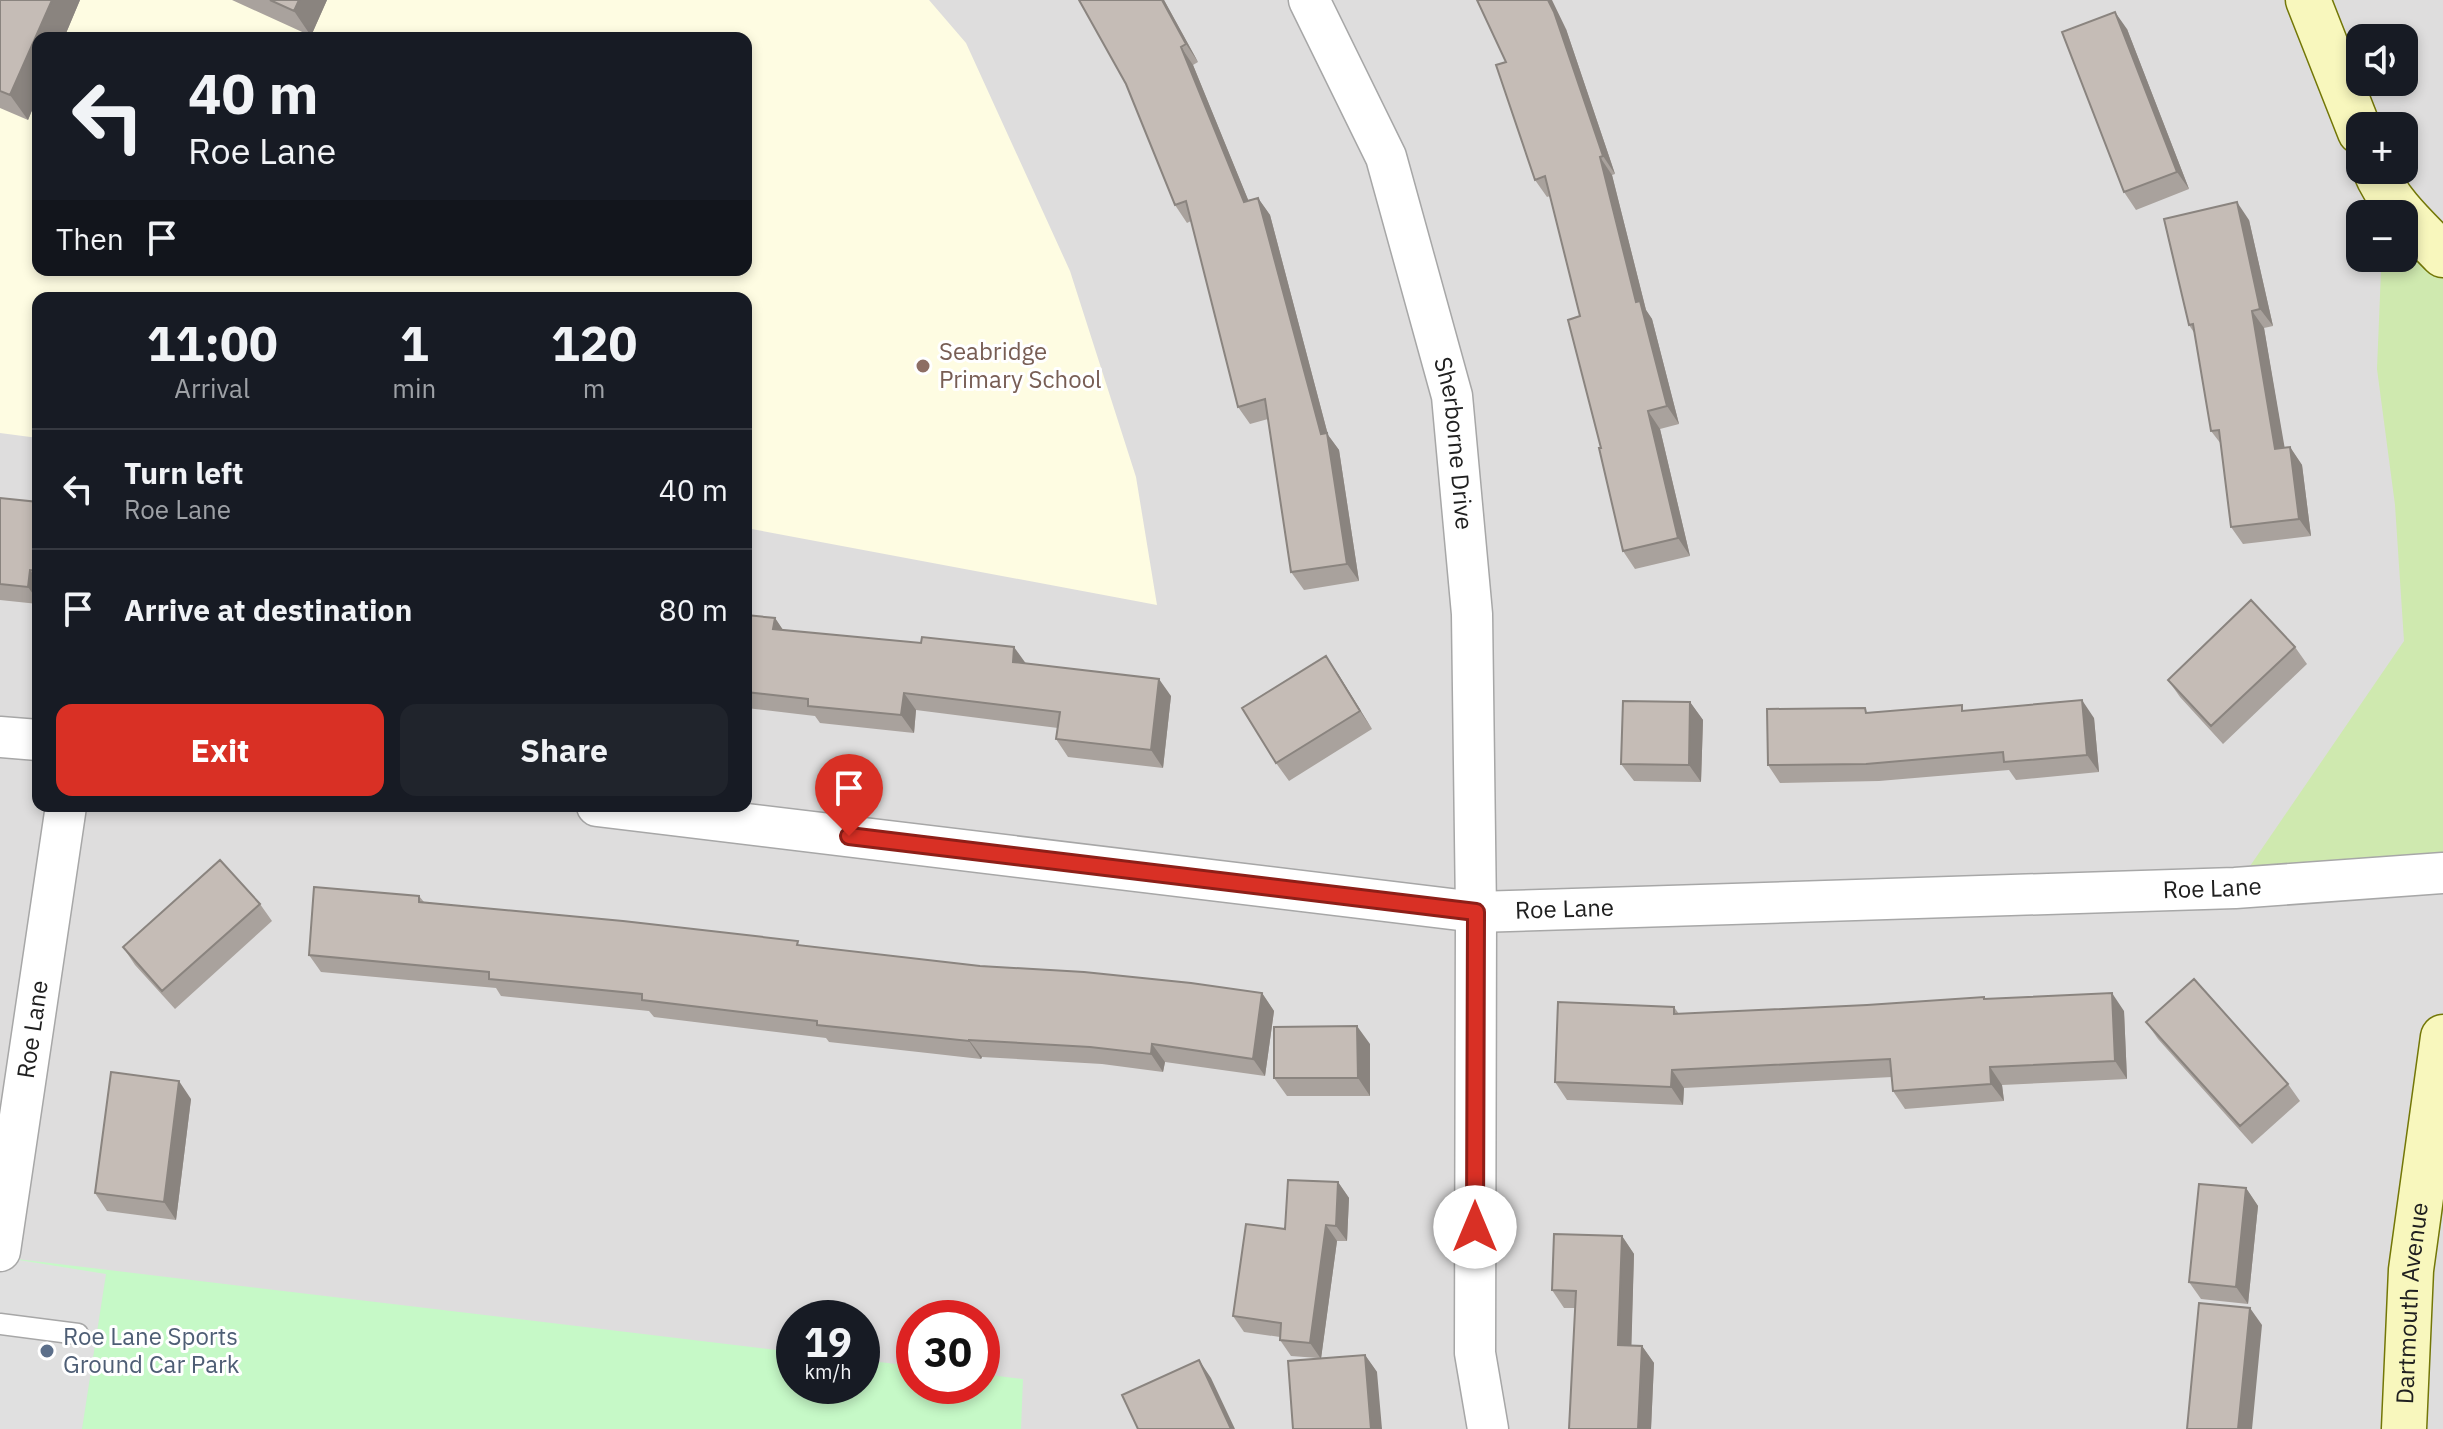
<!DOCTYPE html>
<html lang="en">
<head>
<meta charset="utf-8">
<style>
	:root { --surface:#171b24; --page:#20242c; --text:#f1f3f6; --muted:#9ea1a6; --line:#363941; --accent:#d93025 }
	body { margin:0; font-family:"IBM Plex Sans",sans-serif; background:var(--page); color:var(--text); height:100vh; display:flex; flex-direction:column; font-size:30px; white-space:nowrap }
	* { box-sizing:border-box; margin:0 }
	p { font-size:26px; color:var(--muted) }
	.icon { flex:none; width:44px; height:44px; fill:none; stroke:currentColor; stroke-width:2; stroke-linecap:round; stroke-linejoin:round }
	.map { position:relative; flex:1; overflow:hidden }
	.drawer { position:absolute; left:32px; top:292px; width:720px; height:520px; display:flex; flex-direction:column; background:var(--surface); border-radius:16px; box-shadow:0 4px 12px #0003 }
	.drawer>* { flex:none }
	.hud { position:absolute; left:32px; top:32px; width:720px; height:244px; border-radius:16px; box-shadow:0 4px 12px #0003; background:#171b24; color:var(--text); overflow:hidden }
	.fabs { position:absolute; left:2346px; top:24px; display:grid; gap:16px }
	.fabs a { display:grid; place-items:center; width:72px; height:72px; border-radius:16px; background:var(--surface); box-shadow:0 4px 12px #0003; font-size:40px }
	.speed { position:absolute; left:776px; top:1300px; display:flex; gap:16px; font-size:40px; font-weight:700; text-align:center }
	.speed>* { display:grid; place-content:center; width:104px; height:104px; border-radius:50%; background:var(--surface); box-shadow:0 4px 12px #0003; line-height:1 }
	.speed small { font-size:20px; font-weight:400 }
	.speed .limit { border:12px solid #d22; background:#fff; color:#111 }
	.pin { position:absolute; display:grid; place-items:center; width:68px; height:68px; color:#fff; margin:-82px -34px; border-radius:50% 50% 50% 0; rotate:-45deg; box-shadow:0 0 8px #0007 }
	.pin .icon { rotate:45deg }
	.me { position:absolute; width:88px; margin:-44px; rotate:0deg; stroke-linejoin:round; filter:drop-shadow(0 0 6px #0008) }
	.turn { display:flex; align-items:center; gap:28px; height:168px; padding:0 24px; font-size:36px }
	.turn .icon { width:104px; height:104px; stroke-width:2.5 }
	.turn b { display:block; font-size:56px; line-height:68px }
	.then { display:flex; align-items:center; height:76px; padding:0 24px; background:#0003; gap:16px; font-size:30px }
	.eta { display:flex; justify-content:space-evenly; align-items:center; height:136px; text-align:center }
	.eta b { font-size:48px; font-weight:800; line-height:56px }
	.button { display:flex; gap:16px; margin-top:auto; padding:16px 24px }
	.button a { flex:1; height:92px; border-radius:16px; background:var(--accent); color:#fff; font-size:32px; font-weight:800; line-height:92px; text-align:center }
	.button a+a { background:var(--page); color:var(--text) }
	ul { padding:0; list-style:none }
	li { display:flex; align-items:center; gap:24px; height:120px; padding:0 24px; border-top:2px solid var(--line) }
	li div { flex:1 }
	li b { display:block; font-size:30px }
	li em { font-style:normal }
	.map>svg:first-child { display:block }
	.residential { fill:#dedddd; fill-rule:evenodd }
	.education { fill:#fefce2; fill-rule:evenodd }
	.grass { fill:#cfe9af }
	.park { fill:#c6f9c7 }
	.parking { fill:#e0e0e0 }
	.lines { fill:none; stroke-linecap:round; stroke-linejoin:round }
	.lane-casing { stroke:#a7a7a7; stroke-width:23 }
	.street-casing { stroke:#a7a7a7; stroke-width:43 }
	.secondary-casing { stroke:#737707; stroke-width:47 }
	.lane { stroke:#fff; stroke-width:20 }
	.street { stroke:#fff; stroke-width:40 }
	.secondary { stroke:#f8f7bd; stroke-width:44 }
	.wall { fill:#a9a29d }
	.shaded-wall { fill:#8a847f }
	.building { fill:#c5bcb6; stroke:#8a847f; stroke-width:2 }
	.route-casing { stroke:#8d1f18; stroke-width:20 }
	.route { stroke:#d93025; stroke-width:14 }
	.education-dot { fill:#8d6e63; stroke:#fff; stroke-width:3 }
	.service-dot { fill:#5c6f8a; stroke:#fff; stroke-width:3 }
	.labels { text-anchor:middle; stroke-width:6; stroke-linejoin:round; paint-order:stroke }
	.education-label { font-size:24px; fill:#785e54; stroke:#fff; text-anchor:start }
	.street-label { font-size:24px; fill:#202020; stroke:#fff }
	.service-label { font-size:24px; fill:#4e5e75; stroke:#fff; text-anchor:start }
</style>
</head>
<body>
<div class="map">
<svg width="2443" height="1429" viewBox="0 0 2443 1429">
	<rect width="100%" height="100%" fill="#f0ede7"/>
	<path class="residential" d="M 0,0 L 2443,0 L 2443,1429 L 0,1429 ZM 38,38 L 746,38 L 746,270 L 38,270 ZM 2360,38 L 2404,38 L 2404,82 L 2360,82 ZM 2360,126 L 2404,126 L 2404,170 L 2360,170 ZM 2360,214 L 2404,214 L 2404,258 L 2360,258 ZM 38,298 L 746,298 L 746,806 L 38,806 ZM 794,1318 L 862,1318 L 862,1386 L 794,1386 ZM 914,1318 L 982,1318 L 982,1386 L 914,1386 Z"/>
	<path class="education" d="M 0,0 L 929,0 L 966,43 L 1070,271 L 1136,477 L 1157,605 L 746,528 L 746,298 L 38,298 L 38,438 L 0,433 ZM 38,38 L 746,38 L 746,270 L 38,270 Z"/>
	<path class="grass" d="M 2404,214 L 2443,255 L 2443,873 L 2235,888 L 2404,641 L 2395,505 L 2377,369 L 2381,271 L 2385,258 L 2404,258 Z"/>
	<path class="park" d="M 0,1257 L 794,1352 L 794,1386 L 862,1386 L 862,1360 L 914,1366 L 914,1386 L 982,1386 L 982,1374 L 1023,1379 L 1021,1429 L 0,1429 Z"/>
	<path class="parking" d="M 0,1257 L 106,1274 L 82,1429 L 0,1429 Z"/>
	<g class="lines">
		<defs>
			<path id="lane" d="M 0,1324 L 78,1334"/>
			<g id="street">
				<path id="s1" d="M 1309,0 L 1386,157 L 1452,396 L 1472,614 L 1476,912 L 1475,1353 L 1488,1429"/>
				<path d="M 0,737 L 38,740"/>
				<path id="s2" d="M 597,806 L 1476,912 L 2235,888 L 2443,873"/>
				<path id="s3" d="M 0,1251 L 66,806"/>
			</g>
			<g id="secondary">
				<path d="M 2308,0 L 2360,132"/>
				<path d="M 2375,170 C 2388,203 2419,230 2443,255"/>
				<path id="s4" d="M 2404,1429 L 2411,1270 L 2443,1037"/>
			</g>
		</defs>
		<use href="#lane" class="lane-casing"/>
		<use href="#street" class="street-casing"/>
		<use href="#secondary" class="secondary-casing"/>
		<use href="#lane" class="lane"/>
		<use href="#street" class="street"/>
		<use href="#secondary" class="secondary"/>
	</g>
	<path class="wall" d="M 0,0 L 80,0 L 64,38 L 38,38 L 38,96 L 28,120 L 0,108 Z
		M 232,0 L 327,0 L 311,36 Z
		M 1164,0 L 1198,62 L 1193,65 L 1248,200 L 1258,198 L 1270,215 L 1328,435 L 1339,450 L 1359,581 L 1304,590 L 1291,572 L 1268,419 L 1250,424 L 1238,407 L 1191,221 L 1187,223 L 1175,205 L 1126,84 Z
		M 1566,29 L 1615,174 L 1612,175 L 1646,310 L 1652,319 L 1679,424 L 1660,429 L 1690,556 L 1635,569 L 1623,551 L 1601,448 L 1580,316 L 1550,196 L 1547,197 L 1535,180 L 1506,62 Z
		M 2127,29 L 2189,189 L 2136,210 L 2124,192 Z
		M 2249,220 L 2273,326 L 2264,328 L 2284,448 L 2290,447 L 2302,465 L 2311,536 L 2243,544 L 2231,527 L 2221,444 L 2211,431 L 2195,334 L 2189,325 Z
		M 0,498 L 38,502 L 38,604 L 0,600 Z
		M 746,615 L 775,618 L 783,630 L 1026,664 L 1171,696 L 1163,768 L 1068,757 L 1056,739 L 1058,728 L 916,710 L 914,733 L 820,723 L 815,716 L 746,708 Z
		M 2295,647 L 2307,664 L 2223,744 L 2180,697 L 2168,680 Z
		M 1338,674 L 1372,729 L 1289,781 L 1276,763 Z
		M 1690,702 L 1703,720 L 1701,782 L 1634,781 L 1621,764 Z
		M 1966,711 L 2094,718 L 2099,772 L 2016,780 L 2009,770 L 1879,781 L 1780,783 L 1768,765 L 1869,712 Z
		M 419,896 L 424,902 L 980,966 L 1262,993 L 1274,1011 L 1265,1076 L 1165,1062 L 1163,1072 L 1102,1064 L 982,1057 L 981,1059 L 829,1042 L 826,1038 L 654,1017 L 649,1011 L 501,996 L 496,988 L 321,972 L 309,955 Z
		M 260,904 L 272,921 L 175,1009 L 135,965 L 123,947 Z
		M 1986,999 L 2124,1011 L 2127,1079 L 2002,1085 L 2004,1101 L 1905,1109 L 1893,1091 L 1892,1077 L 1684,1088 L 1683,1105 L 1567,1100 L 1555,1082 L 1674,1007 L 1679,1014 Z
		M 2146,1022 L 2288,1084 L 2300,1101 L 2252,1144 L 2158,1039 Z
		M 1370,1044 L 1370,1096 L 1287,1096 L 1274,1078 Z
		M 191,1099 L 176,1220 L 107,1211 L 95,1193 Z
		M 1338,1182 L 1349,1198 L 1347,1241 L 1337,1241 L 1321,1358 L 1365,1355 L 1377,1372 L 1318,1358 L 1291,1356 L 1280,1340 L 1280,1337 L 1244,1332 L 1233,1316 Z
		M 2246,1188 L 2258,1206 L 2248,1304 L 2201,1299 L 2189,1282 Z
		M 1622,1236 L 1634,1254 L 1631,1345 L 1642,1346 L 1654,1363 L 1651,1429 L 1569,1429 L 1575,1308 L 1564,1308 L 1552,1290 Z"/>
	<path class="shaded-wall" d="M 52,0 L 80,0 L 64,38 L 38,38 L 38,96 L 28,120 L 10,95 Z
		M 299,0 L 327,0 L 311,36 L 294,11 Z
		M 1162,0 L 1164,0 L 1198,62 L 1186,44 Z
		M 1548,0 L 1552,0 L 1566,29 L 1615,174 L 1603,156 Z
		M 2115,12 L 2127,29 L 2189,189 L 2177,172 Z
		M 1181,47 L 1193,65 L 1256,219 L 1244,202 Z
		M 1600,157 L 1612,175 L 1646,310 L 1652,319 L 1679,424 L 1667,406 L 1636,302 Z
		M 1258,198 L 1270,215 L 1328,435 L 1339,450 L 1359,581 L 1347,564 L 1321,434 Z
		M 2237,202 L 2249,220 L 2273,326 L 2260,309 Z
		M 2252,311 L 2264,328 L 2288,467 L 2275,449 Z
		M 1648,411 L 1660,429 L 1690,556 L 1678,538 Z
		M 2290,447 L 2302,465 L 2311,536 L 2299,519 Z
		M 30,570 L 38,581 L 38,601 L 28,587 Z
		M 775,618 L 787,636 L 773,629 Z
		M 1014,647 L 1027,665 L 1013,662 Z
		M 1326,656 L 1338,674 L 1372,729 L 1360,711 Z
		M 1159,679 L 1171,696 L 1163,768 L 1151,750 Z
		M 904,693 L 916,710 L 914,733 L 901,715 Z
		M 2082,700 L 2094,718 L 2099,772 L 2087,755 Z
		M 1690,702 L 1703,720 L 1701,782 L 1689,765 Z
		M 1262,993 L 1274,1011 L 1265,1076 L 1253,1059 Z
		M 2112,993 L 2124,1011 L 2127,1079 L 2115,1061 Z
		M 1357,1026 L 1370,1044 L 1370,1096 L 1358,1078 Z
		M 969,1040 L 982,1057 L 981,1059 L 969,1041 Z
		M 1152,1044 L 1165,1062 L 1163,1072 L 1151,1054 Z
		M 1990,1067 L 2002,1085 L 2004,1101 L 1991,1084 Z
		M 1672,1070 L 1684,1088 L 1683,1105 L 1671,1087 Z
		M 179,1081 L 191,1099 L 176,1220 L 164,1202 Z
		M 1338,1182 L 1349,1198 L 1347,1241 L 1336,1226 Z
		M 2246,1188 L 2258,1206 L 2248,1304 L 2236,1287 Z
		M 1326,1225 L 1337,1241 L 1321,1359 L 1310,1343 Z
		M 1622,1236 L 1634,1254 L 1631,1362 L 1618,1345 Z
		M 2250,1308 L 2262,1325 L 2252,1429 L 2238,1429 Z
		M 1642,1346 L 1654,1363 L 1651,1429 L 1638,1429 Z
		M 1365,1355 L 1377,1372 L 1382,1429 L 1371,1429 Z
		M 1199,1360 L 1211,1378 L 1235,1429 L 1231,1429 Z"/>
	<path class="building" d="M 0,0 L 52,0 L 10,95 L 0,91 Z
		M 270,0 L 299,0 L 294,11 Z
		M 1079,0 L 1162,0 L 1186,44 L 1181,47 L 1244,202 L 1258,198 L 1321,434 L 1327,433 L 1347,564 L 1291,572 L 1265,399 L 1238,407 L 1186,201 L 1175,205 L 1126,84 Z
		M 1477,0 L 1548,0 L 1554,12 L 1603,156 L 1600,157 L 1636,302 L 1640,301 L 1667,406 L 1648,411 L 1678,538 L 1623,551 L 1599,448 L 1601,448 L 1568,320 L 1580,316 L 1545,176 L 1535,180 L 1496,65 L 1506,62 Z
		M 2115,12 L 2177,172 L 2124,192 L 2062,32 Z
		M 2237,202 L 2260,309 L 2252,311 L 2275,449 L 2290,447 L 2299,519 L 2231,527 L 2219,430 L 2211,431 L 2193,324 L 2189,325 L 2164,219 Z
		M 0,498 L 38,502 L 38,571 L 30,570 L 28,587 L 0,584 Z
		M 2251,600 L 2295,647 L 2211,726 L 2168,680 Z
		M 746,615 L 775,618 L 773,629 L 921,643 L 922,637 L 1014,647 L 1013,662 L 1159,679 L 1151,750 L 1056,739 L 1060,712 L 904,693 L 901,715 L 808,706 L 808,699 L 746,692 Z
		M 1326,656 L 1360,711 L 1276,763 L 1242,708 Z
		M 2082,700 L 2087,755 L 2004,762 L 2003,752 L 1866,764 L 1768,765 L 1767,709 L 1865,708 L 1866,713 L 1962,705 L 1962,711 Z
		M 1623,701 L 1690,702 L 1689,765 L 1621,764 Z
		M 220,860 L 260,904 L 162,991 L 123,947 Z
		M 314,887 L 419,896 L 419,902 L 623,921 L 798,941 L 797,945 L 980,966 L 1084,972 L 1191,983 L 1262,993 L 1253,1059 L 1152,1044 L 1151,1054 L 1090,1047 L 969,1040 L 969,1041 L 817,1025 L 817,1021 L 642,1000 L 642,994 L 489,979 L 489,972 L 309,955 Z
		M 2194,979 L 2288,1084 L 2240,1126 L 2146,1022 Z
		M 2112,993 L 2115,1061 L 1990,1067 L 1991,1084 L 1893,1091 L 1890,1059 L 1672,1070 L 1671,1087 L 1555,1082 L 1558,1002 L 1674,1007 L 1674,1014 L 1867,1005 L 1984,997 L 1984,999 Z
		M 1357,1026 L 1358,1078 L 1274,1078 L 1274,1027 Z
		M 111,1072 L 179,1081 L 164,1202 L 95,1193 Z
		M 1288,1180 L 1338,1182 L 1336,1226 L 1326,1225 L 1310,1343 L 1280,1340 L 1281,1323 L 1233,1316 L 1246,1224 L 1285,1229 Z
		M 2199,1184 L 2246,1188 L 2236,1287 L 2189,1282 Z
		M 1554,1234 L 1622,1236 L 1618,1345 L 1642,1346 L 1638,1429 L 1569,1429 L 1576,1291 L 1552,1290 Z
		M 2199,1303 L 2250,1308 L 2238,1429 L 2187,1429 Z
		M 1365,1355 L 1371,1429 L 1293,1429 L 1288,1361 Z
		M 1199,1360 L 1231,1429 L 1138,1429 L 1122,1395 Z"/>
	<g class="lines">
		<defs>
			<path id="route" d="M 849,836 L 1476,912 L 1475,1227"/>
		</defs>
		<use href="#route" class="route-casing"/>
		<use href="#route" class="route"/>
	</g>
	<circle class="education-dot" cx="923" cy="366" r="8"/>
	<circle class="service-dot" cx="47" cy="1351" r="8"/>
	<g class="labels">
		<g class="education-label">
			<text x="939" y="360">Seabridge<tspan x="939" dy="28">Primary School</tspan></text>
		</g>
		<g class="street-label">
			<text dy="8" stroke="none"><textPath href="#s1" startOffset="470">Sherborne Drive</textPath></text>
			<text dy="8" stroke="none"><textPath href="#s2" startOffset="1622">Roe Lane</textPath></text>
			<text dy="8" stroke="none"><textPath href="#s2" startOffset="974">Roe Lane</textPath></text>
			<text dy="8" stroke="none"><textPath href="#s3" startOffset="224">Roe Lane</textPath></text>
			<text dy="8" stroke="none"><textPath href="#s4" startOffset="126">Dartmouth Avenue</textPath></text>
		</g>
		<g class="service-label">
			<text x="63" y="1345">Roe Lane Sports<tspan x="63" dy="28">Ground Car Park</tspan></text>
		</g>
	</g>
</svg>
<div class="fabs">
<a><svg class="icon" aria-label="sound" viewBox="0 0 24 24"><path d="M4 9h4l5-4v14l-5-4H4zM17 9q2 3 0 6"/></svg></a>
<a>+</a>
<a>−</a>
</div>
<div class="speed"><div>19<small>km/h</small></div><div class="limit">30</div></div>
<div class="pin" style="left:849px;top:836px;background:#d93025"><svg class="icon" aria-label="arrive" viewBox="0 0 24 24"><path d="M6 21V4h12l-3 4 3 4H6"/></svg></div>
<svg class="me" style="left:1475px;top:1227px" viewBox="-20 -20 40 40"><circle r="19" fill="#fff"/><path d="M0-13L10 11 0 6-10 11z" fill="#d93025"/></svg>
<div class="hud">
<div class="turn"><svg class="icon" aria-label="left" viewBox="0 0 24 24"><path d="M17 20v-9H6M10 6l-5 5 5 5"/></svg><div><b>40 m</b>Roe Lane</div></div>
<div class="then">Then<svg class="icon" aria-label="arrive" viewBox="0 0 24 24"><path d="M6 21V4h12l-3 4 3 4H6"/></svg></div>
</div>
<section class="drawer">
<div class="eta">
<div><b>11:00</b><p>Arrival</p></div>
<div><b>1</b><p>min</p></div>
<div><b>120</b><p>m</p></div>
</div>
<ul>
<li><svg class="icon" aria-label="left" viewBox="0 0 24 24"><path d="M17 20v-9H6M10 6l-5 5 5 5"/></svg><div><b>Turn left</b><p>Roe Lane</p></div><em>40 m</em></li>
<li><svg class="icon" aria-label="arrive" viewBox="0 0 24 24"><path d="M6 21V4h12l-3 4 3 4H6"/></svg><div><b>Arrive at destination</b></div><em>80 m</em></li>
</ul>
<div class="button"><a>Exit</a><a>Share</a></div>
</section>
</div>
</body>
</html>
